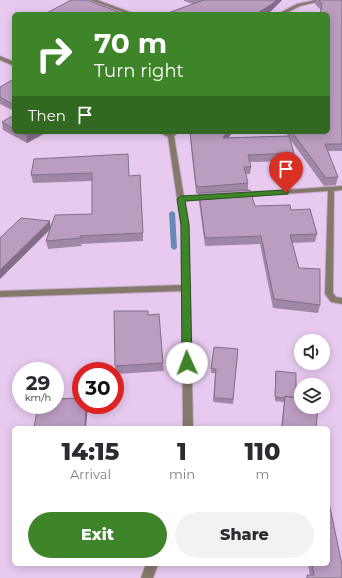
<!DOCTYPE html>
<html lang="en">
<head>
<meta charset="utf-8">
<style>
	:root { --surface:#fff; --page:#f2f2f3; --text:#2b2b33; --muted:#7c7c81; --accent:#3e8429 }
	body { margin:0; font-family:Montserrat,sans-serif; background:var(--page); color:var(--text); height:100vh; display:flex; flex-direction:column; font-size:15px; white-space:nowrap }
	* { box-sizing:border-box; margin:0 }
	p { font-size:13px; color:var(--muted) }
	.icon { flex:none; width:22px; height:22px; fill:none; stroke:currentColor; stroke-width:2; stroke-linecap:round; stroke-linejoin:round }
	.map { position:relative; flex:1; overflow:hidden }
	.side { position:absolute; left:12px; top:426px; width:318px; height:140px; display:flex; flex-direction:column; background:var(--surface); border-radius:6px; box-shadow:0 2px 10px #0003 }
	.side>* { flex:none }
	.banner { position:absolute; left:12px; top:12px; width:318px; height:122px; border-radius:6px; box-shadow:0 2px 10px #0003; background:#3e8429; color:#fff; overflow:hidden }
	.fabs { position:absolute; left:294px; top:334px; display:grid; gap:8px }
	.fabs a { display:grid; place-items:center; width:36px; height:36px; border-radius:50%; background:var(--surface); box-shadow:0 2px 10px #0003; font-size:20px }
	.speed { position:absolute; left:12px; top:362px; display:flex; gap:8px; font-size:20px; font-weight:700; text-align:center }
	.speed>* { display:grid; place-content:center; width:52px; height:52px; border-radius:50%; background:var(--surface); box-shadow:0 2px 10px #0003; line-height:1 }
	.speed small { font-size:10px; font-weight:400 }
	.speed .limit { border:6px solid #d22; background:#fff; color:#111 }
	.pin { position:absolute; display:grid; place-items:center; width:34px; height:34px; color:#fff; margin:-41px -17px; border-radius:50% 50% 50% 0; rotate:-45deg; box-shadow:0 0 4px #0007 }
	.pin .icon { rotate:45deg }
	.me { position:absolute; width:44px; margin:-22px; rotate:358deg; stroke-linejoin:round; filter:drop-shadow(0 0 3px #0008) }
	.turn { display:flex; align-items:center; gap:14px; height:84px; padding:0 16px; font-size:18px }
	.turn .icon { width:52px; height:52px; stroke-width:2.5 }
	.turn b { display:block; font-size:28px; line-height:34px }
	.then { display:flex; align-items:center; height:38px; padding:0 16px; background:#0003; gap:8px; font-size:15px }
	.eta { display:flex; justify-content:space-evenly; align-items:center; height:68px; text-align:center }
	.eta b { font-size:24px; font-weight:800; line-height:28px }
	.action { display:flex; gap:8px; margin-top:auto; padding:8px 16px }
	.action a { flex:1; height:46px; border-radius:24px; background:var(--accent); color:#fff; font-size:16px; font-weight:800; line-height:46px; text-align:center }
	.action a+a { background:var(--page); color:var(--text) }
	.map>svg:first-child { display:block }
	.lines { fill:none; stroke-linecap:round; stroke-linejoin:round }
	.stream { fill:#6888b8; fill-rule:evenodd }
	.street-casing { stroke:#c5aacc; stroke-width:2 }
	.street { fill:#857a6a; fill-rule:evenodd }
	.wall { fill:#a187a7 }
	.shaded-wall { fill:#836e88 }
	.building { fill:#bb9dc2; stroke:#836e88 }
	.route { fill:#3e8429; stroke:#28561b }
</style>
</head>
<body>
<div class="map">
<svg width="342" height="578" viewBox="0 0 342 578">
	<rect width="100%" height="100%" fill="#e8caf0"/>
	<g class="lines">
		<path class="stream" d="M 172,211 L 175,213 L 177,248 L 174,250 L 171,248 L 169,213 Z"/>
		<defs>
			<path id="street" d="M 90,0 L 97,0 L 135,14 L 128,14 Z
				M 316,0 L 325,0 L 300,6 L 284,14 L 278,14 L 297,4 Z
				M 0,56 L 14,62 L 14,66 L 0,60 Z
				M 159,132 L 177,133 L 174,136 L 184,197 L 210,195 L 213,197 L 210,199 L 185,201 L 189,225 L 193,428 L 183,428 L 182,291 L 0,297 L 0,291 L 182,285 L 181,225 L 168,137 Z
				M 342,186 L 342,190 L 334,191 L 333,293 L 336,297 L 342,298 L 342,304 L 331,302 L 325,294 L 328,191 L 241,197 L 238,195 L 241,193 Z
				M 146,564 L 158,564 L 153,578 L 141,578 Z"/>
		</defs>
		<use href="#street" class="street-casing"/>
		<use href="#street" class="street"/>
	</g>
	<path class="wall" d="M 184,0 L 282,0 L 271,11 L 267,14 L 165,14 L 193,4 L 184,1 Z
		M 316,0 L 342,0 L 342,151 L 328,151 L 338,177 L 336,185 L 324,186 L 289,138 L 294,153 L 292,161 L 250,162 L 251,167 L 250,174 L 246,174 L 248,183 L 248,190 L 255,206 L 291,210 L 317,234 L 315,242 L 292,243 L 299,268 L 320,305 L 318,313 L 273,308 L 260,244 L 205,246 L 199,202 L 199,194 L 198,194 L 196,193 L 190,138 L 190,132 L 233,132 L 228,138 L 288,136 L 285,132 L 328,132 L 321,10 L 315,4 Z
		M 14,79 L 14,111 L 0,104 L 0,87 Z
		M 14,115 L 14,132 L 47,132 L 27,143 L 3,130 L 2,122 Z
		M 34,159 L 129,176 L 143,233 L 143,241 L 81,244 L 82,246 L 48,249 L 46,241 L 50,230 L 0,279 L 51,226 L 92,214 L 92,181 L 33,183 L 31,175 Z
		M 148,315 L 163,363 L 164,371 L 116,374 L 115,366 Z
		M 214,347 L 238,349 L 233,404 L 213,402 L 215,373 L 211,373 Z
		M 276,371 L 296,398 L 316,428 L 281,428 L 284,402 L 275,401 L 275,375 Z
		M 308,564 L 328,564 L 342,578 L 310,575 Z"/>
	<path class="shaded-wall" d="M 276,0 L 282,0 L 271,11 L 267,14 L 256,14 Z
		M 32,132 L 47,132 L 27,143 L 26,135 Z
		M 112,132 L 117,132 L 113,134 Z
		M 227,132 L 233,132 L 222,145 L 223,138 Z
		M 50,221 L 51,228 L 0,279 L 0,270 Z
		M 86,405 L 88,405 L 88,406 L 86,428 L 85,428 Z"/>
	<path class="building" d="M 71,0 L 87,0 L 124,14 L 45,14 Z
		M 203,0 L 276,0 L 272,4 L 256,14 L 165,14 L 204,0 Z
		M 319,0 L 342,0 L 342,144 L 325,144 L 338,177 L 326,178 L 292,132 L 328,132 L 328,14 L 320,14 L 322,4 Z
		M 14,79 L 14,105 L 0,97 L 0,87 Z
		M 14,115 L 14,129 L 2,122 Z
		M 20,132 L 32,132 L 26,135 Z
		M 190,132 L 227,132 L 223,138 L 289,136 L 294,153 L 248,155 L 251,167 L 244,167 L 248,183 L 199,187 L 196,185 Z
		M 128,154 L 129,176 L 140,175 L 143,233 L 80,236 L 81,238 L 46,241 L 55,215 L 92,214 L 92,173 L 31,175 L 34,159 Z
		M 250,190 L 255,206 L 290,205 L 291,210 L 310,209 L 317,234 L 290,235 L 299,268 L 320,269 L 320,305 L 274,299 L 261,236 L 205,238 L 199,193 Z
		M 21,218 L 50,221 L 0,270 L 0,238 Z
		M 114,311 L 148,311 L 148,315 L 159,314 L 163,363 L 115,366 Z
		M 214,347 L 238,349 L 233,399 L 214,398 L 216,369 L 211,369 Z
		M 276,371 L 296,373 L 296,398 L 285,396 L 285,398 L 275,397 Z
		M 285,396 L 301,399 L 301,407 L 318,407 L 316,428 L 282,428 Z
		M 81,398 L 81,405 L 86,405 L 85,428 L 34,428 L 38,405 L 55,405 L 55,399 Z
		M 328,498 L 342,565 L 342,578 L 307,578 L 307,575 L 314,575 L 312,564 L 328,564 Z"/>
	<path class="route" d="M 286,190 L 288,191 L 288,194 L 185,201 L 189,225 L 192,363 L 187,367 L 184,366 L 182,363 L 181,225 L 177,199 L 181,196 Z"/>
</svg>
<div class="fabs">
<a><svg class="icon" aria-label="sound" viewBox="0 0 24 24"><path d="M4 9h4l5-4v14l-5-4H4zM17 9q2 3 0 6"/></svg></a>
<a><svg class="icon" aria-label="layers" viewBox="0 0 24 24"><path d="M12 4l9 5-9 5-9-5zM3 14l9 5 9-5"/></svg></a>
</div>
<div class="speed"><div>29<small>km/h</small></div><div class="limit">30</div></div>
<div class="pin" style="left:286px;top:193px;background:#d93025"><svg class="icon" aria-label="arrive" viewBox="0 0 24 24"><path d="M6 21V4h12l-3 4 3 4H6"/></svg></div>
<svg class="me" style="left:187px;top:363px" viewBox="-20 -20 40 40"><circle r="19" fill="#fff"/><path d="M0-13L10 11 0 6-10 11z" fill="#3e8429"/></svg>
<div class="banner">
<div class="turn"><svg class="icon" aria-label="right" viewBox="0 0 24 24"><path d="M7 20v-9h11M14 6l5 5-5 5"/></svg><div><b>70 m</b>Turn right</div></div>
<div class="then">Then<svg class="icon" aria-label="arrive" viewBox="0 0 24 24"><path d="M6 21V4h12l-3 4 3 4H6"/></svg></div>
</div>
<section class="side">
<div class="eta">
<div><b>14:15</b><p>Arrival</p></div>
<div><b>1</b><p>min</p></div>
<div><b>110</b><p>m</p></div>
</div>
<div class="action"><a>Exit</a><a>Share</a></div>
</section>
</div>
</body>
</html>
